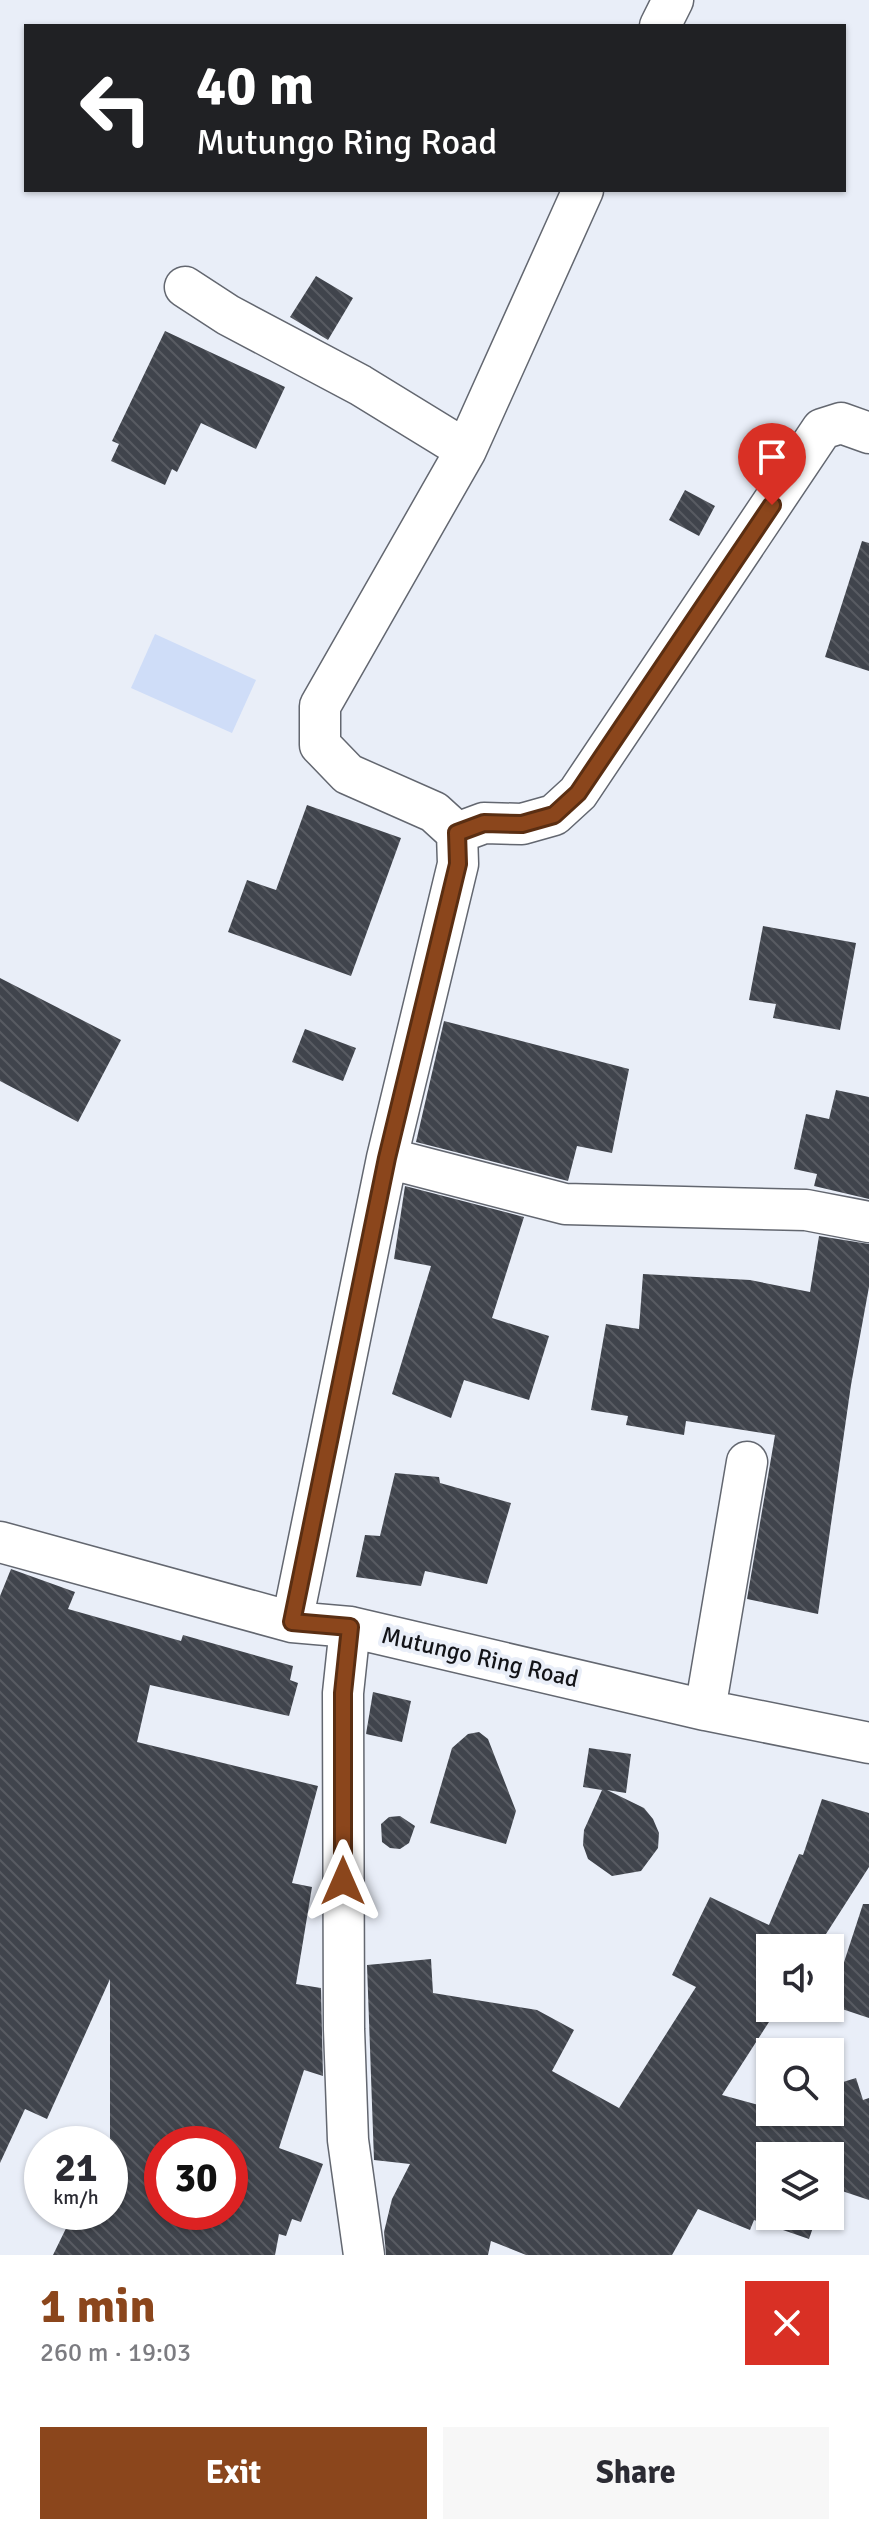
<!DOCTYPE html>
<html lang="en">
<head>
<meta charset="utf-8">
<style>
	:root { --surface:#fff; --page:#f7f7f7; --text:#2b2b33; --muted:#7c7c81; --accent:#8b461c }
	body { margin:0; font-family:Signika,sans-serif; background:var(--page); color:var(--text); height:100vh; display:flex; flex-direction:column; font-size:30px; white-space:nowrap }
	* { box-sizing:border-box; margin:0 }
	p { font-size:26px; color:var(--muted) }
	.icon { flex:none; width:44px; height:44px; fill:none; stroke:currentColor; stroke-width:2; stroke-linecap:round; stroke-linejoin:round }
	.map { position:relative; height:2255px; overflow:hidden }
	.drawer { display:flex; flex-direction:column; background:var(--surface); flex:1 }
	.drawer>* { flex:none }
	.guide { position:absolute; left:24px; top:24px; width:822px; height:168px; border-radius:0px; box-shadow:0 2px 6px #0004; background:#202124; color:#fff; overflow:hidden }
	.controls { position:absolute; left:756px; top:1934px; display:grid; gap:16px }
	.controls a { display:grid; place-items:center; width:88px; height:88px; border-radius:0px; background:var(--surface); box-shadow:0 2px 6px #0004; font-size:40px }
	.speed { position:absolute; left:24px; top:2126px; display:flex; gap:16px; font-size:40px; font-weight:700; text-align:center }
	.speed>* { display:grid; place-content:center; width:104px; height:104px; border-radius:50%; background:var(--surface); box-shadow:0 2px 6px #0004; line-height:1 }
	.speed small { font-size:20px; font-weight:400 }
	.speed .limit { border:12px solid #d22; background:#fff; color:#111 }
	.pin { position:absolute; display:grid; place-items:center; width:68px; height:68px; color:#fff; margin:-82px -34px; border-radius:50% 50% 50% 0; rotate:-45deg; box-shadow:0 0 8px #0007 }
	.pin .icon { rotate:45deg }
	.me { position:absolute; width:88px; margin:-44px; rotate:0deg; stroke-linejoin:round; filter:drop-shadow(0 0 6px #0008) }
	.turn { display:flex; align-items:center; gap:28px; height:168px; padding:0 40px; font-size:36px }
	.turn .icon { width:104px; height:104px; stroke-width:2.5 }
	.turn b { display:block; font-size:56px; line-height:68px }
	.round { display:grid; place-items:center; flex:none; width:84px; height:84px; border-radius:0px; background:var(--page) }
	.overview { display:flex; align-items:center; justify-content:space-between; height:136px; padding:0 40px }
	h1 { font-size:48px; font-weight:700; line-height:60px; color:var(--accent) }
	.cta { display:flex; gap:16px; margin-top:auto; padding:16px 40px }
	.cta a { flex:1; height:92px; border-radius:0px; background:var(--accent); color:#fff; font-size:32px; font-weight:700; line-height:92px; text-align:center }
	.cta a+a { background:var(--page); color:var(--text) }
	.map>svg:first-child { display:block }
	.green { fill:#cfddf8 }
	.building { fill:url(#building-back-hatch); fill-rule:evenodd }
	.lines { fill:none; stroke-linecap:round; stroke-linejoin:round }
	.minor-casing { stroke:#636770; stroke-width:43 }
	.minor { stroke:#fff; stroke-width:40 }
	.route-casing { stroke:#5a2e12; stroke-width:20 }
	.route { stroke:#8b461c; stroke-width:14 }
	.labels { text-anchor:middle; stroke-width:8; stroke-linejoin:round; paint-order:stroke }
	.street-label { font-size:24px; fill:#131418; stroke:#e9eef8 }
</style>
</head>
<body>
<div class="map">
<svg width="869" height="2255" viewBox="0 0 869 2255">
	<defs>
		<pattern id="building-back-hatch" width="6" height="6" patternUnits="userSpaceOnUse" patternTransform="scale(2)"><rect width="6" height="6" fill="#40444c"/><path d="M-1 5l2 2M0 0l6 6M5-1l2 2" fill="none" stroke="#585b62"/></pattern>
	</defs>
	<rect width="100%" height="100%" fill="#e9eef8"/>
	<path class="green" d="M 155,634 L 256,680 L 232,733 L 131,688 Z"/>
	<path class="building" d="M 316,276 L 353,298 L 328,340 L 290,317 Z
		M 165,331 L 285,387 L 256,449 L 201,423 L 177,472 L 172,469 L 165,485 L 111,461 L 119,444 L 112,441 Z
		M 685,490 L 715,506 L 699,536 L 669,520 Z
		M 862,541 L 869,543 L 869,671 L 825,657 Z
		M 307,805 L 401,838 L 351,976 L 228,932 L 247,880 L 276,890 Z
		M 763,926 L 856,943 L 840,1030 L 773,1018 L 776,1004 L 749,1000 Z
		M 0,978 L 121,1040 L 78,1122 L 0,1081 Z
		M 444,1021 L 629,1069 L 612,1153 L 577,1146 L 568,1181 L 416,1142 Z
		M 305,1029 L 356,1048 L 343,1081 L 292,1062 Z
		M 836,1090 L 869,1097 L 869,1199 L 814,1186 L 817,1174 L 794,1169 L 806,1114 L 829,1119 Z
		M 405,1186 L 524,1217 L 492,1318 L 549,1336 L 529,1400 L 464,1380 L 451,1418 L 392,1394 L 431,1266 L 394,1259 Z
		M 819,1236 L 869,1244 L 869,1287 L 851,1385 L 818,1614 L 747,1599 L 775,1435 L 686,1421 L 684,1435 L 626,1425 L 628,1416 L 591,1410 L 606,1324 L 639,1329 L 643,1274 L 750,1280 L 810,1292 Z
		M 395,1473 L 439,1477 L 440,1483 L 511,1503 L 487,1584 L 425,1571 L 421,1586 L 356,1577 L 365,1535 L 380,1536 Z
		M 11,1569 L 75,1592 L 68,1609 L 181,1641 L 183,1635 L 293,1666 L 290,1680 L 298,1683 L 289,1716 L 150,1685 L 137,1742 L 318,1786 L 292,1883 L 312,1887 L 296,1984 L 321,1988 L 323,2076 L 304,2070 L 279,2148 L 323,2164 L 301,2222 L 292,2219 L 286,2236 L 279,2234 L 275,2255 L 53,2255 L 74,2212 L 110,2212 L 110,1979 L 47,2119 L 25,2109 L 0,2163 L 0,1596 ZM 162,2144 L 230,2144 L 230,2212 L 162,2212 Z
		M 373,1692 L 411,1701 L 402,1742 L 366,1734 Z
		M 479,1732 L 488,1739 L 516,1811 L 506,1844 L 430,1823 L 452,1748 L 468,1734 Z
		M 589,1748 L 631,1754 L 626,1793 L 607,1790 L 644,1808 L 653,1819 L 659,1833 L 658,1848 L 641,1871 L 612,1876 L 588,1859 L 583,1845 L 584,1830 L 602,1790 L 583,1787 Z
		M 822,1799 L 869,1813 L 869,1867 L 817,1948 L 770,1948 L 770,2008 L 778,2008 L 722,2095 L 770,2108 L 770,2112 L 830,2112 L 830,2086 L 856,2078 L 863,2100 L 869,2098 L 869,2200 L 830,2187 L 830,2156 L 770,2156 L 770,2216 L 817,2216 L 809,2239 L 754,2220 L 750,2230 L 698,2209 L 672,2255 L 526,2255 L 491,2241 L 488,2255 L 386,2255 L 384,2232 L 392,2199 L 410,2164 L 374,2160 L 367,1965 L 431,1959 L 433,1993 L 537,2010 L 574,2030 L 552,2071 L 619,2108 L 696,1987 L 672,1975 L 710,1897 L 769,1925 L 799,1854 L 803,1855 Z
		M 400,1816 L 415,1826 L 409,1843 L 400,1849 L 390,1848 L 382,1842 L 381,1824 L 389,1817 Z
		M 863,1904 L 869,1904 L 869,2018 L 830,2005 Z"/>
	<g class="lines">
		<defs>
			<path id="minor" d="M 660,26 L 673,0
				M 185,287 L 228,315 L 360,385 L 466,450 L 320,706 L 320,745 L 348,774 L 434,812 L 457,833 L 458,864 L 387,1158 L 292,1622
				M 466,450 L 583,190
				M 457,833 L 484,823 L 522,824 L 554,815 L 578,793 L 822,429 L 841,423 L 869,433
				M 387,1158 L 565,1204 L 806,1210 L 869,1222
				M 0,1542 L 292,1622 L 350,1627 L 705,1710 L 869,1743
				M 350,1627 L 343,1693 L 344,2029 L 348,2140 L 364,2255
				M 705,1710 L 747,1462"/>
		</defs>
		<use href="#minor" class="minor-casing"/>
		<use href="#minor" class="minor"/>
	</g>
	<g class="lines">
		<defs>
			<path id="route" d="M 343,1881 L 343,1693 L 350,1627 L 292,1622 L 387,1158 L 458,864 L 457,833 L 484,823 L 522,824 L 554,815 L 578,793 L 772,505"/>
		</defs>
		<use href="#route" class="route-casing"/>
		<use href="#route" class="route"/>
	</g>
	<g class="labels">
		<g class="street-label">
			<text transform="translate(480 1657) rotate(13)" y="8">Mutungo Ring Road</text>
		</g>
	</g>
</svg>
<div class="controls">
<a><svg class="icon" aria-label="sound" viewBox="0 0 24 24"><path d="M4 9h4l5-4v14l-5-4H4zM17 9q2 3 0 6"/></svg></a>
<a><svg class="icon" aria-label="search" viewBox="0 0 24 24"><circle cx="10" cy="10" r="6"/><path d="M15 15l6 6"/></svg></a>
<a><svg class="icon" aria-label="layers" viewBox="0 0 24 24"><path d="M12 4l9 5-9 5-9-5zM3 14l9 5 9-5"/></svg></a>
</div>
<div class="speed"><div>21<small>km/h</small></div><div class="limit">30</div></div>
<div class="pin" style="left:772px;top:505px;background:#d93025"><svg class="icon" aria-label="arrive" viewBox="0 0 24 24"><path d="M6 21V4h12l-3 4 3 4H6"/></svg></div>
<svg class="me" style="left:343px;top:1881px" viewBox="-20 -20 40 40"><path d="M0-17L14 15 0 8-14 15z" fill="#8b461c" stroke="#fff" stroke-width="4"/></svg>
<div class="guide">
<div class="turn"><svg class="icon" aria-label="left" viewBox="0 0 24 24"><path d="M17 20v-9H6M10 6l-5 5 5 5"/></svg><div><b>40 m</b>Mutungo Ring Road</div></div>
</div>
</div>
<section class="drawer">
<div class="overview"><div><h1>1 min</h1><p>260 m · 19:03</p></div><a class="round" style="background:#d93025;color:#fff"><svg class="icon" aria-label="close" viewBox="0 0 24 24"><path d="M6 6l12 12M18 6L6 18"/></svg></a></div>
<div class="cta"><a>Exit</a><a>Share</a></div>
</section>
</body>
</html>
